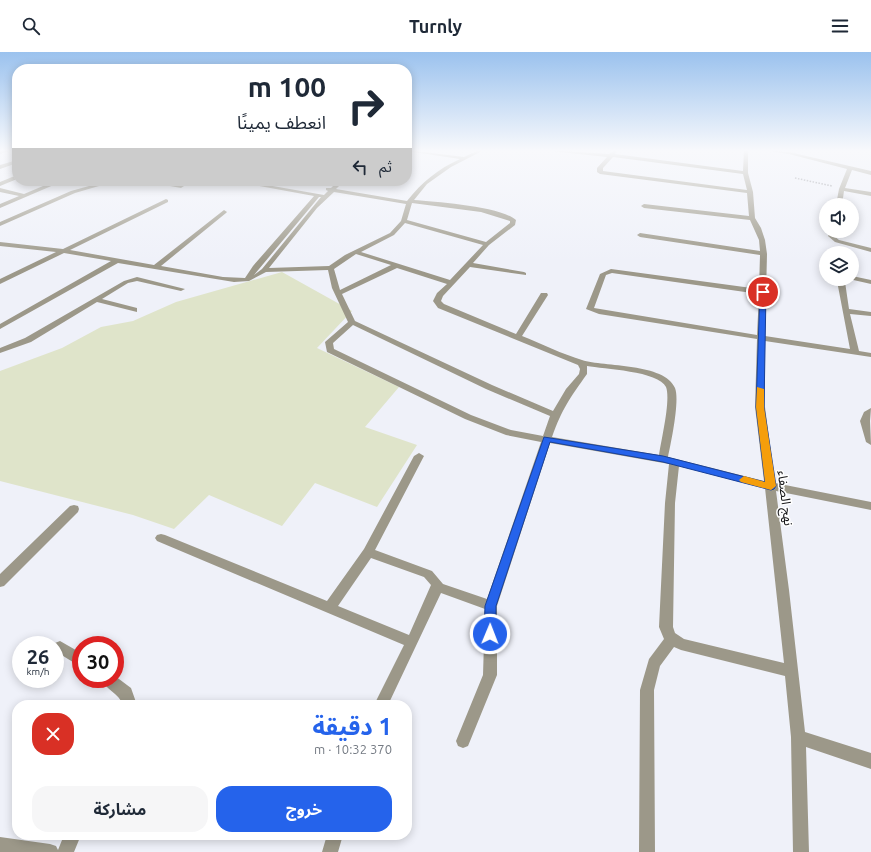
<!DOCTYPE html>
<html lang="ar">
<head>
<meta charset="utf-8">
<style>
	:root { --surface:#fff; --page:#f6f6f7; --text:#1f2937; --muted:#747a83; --accent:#2563eb }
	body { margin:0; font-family:Ubuntu,"Noto Sans Arabic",sans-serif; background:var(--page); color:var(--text); direction:rtl; height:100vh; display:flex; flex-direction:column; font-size:15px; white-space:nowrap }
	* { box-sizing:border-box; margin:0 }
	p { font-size:13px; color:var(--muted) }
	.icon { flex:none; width:22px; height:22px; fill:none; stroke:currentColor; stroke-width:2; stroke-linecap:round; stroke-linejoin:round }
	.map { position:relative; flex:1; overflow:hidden; direction:ltr }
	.sheet { position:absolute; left:12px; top:648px; width:400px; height:140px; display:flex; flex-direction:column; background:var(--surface); border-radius:16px; box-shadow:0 2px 10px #0003; direction:rtl }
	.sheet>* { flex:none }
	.hud { position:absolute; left:12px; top:12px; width:400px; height:122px; border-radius:16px; box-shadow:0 2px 10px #0003; direction:rtl; background:#fff; color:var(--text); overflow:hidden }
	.fabs { position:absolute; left:819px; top:146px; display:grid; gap:8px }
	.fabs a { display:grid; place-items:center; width:40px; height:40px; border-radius:50%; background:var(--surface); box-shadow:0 2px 10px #0003; font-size:20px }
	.speed { position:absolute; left:12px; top:584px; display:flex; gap:8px; font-size:20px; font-weight:700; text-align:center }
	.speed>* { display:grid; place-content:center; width:52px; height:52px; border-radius:50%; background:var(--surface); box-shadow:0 2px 10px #0003; line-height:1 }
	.speed small { font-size:10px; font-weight:400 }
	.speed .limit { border:6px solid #d22; background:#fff; color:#111 }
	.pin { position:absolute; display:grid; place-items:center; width:34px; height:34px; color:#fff; margin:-17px; border:2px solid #fff; border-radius:50%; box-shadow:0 1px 4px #0007 }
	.me { position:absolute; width:44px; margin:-22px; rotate:1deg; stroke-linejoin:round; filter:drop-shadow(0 0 3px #0008) }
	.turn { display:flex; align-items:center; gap:14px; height:84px; padding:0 20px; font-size:18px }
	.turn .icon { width:52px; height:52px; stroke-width:2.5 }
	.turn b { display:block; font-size:28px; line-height:34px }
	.then { display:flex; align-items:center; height:38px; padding:0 20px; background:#0003; gap:8px; font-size:15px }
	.round { display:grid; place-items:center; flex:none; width:42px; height:42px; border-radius:16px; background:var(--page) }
	.overview { display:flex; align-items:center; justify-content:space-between; height:68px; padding:0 20px }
	h1 { font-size:24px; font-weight:700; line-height:30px; color:var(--accent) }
	.cta { display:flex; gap:8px; margin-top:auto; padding:8px 20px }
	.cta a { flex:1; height:46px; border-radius:16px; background:var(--accent); color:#fff; font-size:16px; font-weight:700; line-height:46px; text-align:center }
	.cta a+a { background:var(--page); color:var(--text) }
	header { display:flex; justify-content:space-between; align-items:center; height:52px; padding:0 20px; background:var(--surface); font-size:18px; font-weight:700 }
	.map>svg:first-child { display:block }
	.green { fill:#dfe4ca }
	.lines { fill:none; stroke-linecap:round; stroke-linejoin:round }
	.path { stroke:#898a90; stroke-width:1.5; stroke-dasharray:1.5 1.5; stroke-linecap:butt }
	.minor { fill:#9c9889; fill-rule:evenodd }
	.route { fill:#2563eb; stroke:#184099 }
	.slow { fill:#f59e0b }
	.labels { text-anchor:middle; stroke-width:3; stroke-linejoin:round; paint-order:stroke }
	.street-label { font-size:13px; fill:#161619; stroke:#fff }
</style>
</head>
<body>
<header><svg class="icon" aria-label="menu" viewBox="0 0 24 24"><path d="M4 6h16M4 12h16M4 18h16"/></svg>Turnly<svg class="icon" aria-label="search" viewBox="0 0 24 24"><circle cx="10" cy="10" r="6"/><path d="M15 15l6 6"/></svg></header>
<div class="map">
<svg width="871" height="800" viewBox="0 0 871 800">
	<rect width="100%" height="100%" fill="#eff1f9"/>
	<path class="green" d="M 282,220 L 352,259 L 317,296 L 399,335 L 365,375 L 417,393 L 377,455 L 315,431 L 282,474 L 209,443 L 174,477 L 133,463 L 0,429 L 0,319 L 62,296 L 101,275 L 133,269 L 176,250 Z"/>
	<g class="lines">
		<path class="path" d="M 795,126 L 832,134"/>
		<path class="minor" d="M 6,98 L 12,98 L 0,102 L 0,99 Z
			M 407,98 L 464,105 L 479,98 L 484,98 L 451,115 L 427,132 L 414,148 C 437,150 500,154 516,168 L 515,173 L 489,193 L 473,211 L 524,220 L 526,221 L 526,223 L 470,215 L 443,244 L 441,249 L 444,252 L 516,282 L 541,241 L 547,241 L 548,243 L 522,284 C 542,292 562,302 582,308 C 604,315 665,311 675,336 C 680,348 671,391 668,405 L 764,429 L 755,355 L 757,287 L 599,262 L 586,257 L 600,222 L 611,217 L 759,237 L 760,203 L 640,185 L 637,183 L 640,181 L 760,199 L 759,188 L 750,168 L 644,156 L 641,154 L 644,152 L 749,164 L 747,141 L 600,122 L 597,120 L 597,116 L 607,105 L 551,99 L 549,98 L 609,102 L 614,98 L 618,98 L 615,102 L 743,119 L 744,98 L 748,98 L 748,121 L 753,140 L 755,166 L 761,176 L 765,188 L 767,202 L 765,284 L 850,297 L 837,229 L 840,227 L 852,227 L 852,224 L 871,228 L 871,232 L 849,227 L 845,230 L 849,257 L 871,260 L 871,264 L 850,262 L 859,299 L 871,301 L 871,305 L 765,289 L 765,355 L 775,431 L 871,450 L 871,458 L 776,439 L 789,538 L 805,680 L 871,701 L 871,717 L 806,695 L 809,800 L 793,800 L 791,685 L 785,624 L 681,598 L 674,595 L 660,614 L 654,638 L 655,800 L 639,800 L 640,638 L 649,607 L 664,587 L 659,575 L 665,451 L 669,412 L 550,391 L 497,554 L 497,623 L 468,694 L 463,696 L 458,694 L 456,689 L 483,623 L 485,557 L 441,541 L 388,653 L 374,653 L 404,593 L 157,489 L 155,486 L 157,483 L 161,482 L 165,483 L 327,549 L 364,497 L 414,404 L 419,401 L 424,404 L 375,498 L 432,519 L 443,532 L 487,547 L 541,390 L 506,383 L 465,367 L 327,300 L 325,290 L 348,270 L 332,236 L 328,218 L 266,220 L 249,229 L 234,230 L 118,211 L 0,277 L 0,272 L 111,209 L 64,201 L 0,232 L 0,227 L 56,200 L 0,194 L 0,190 L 63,197 L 166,147 L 168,148 L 168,150 L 70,198 L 154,213 L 224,158 L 227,160 L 226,161 L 161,214 L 223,225 L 245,226 L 253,214 L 314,144 L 232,129 L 244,129 L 324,143 L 328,139 L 326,138 L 326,136 L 331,136 L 338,129 L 344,129 L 336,137 L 407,149 C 422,130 438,117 460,107 L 407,99 ZM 613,105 L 743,122 L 747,138 L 603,119 L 603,116 ZM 334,140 L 406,152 L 401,169 L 390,181 L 345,203 L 329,214 L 269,216 L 317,156 ZM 319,145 L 321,145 L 262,217 L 254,223 ZM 412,151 L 481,160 L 510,169 L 510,171 L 486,190 L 407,168 ZM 405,171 L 483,193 L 450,228 L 361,200 L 394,183 ZM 356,202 L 391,213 L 340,238 L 334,217 ZM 397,216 L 447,232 L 437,241 L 433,249 L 438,256 L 578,313 L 580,317 L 579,322 L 566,337 L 553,359 L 492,333 L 355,269 L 342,242 ZM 612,221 L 759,242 L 757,283 L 594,256 L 606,223 ZM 353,273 L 486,337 L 550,364 L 543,384 L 511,378 L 471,363 L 334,297 L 333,291 ZM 587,314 C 603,317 659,319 666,335 C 671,348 661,388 659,403 L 552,385 C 562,357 570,346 587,322 ZM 679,414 L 765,436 L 784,611 L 684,587 L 675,581 L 673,575 L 675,451 ZM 371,506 L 424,525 L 431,533 L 409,583 L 338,554 Z
			M 762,98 L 789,100 L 871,119 L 871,123 L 852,118 L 845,136 L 871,140 L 871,144 L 844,139 L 842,153 L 836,153 L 839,137 L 847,117 L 789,102 Z
			M 17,108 L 17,111 L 0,117 L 0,113 Z
			M 17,123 L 17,127 L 0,134 L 0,130 Z
			M 55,129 L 63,129 L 0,156 L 0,152 L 19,144 L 0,140 L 0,136 L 24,142 Z
			M 107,129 L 116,129 L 75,141 L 0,174 L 0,170 L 71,139 Z
			M 143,129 L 157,129 L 184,134 L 181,136 Z
			M 830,179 L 836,179 L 834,184 L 839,188 L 871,196 L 871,200 L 835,190 L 828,184 Z
			M 137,225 L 185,237 L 181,239 L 137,229 L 128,231 L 102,247 L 137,256 L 137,260 L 97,250 L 31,290 L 0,301 L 0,296 L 25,286 L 124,229 Z
			M 871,356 L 870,369 L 871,393 L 866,390 L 860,369 L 864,360 Z
			M 74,453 L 78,454 L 79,457 L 78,460 L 4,534 L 0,535 L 0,522 L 70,454 Z
			M 60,589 L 81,601 L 81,615 L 55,599 L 55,591 Z
			M 115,624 L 131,636 L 137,653 L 123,653 C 119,641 106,638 101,627 L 115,627 Z
			M 64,783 L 81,783 L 74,800 L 0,800 L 0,785 L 50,792 L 56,794 L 58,798 Z
			M 327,783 L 343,783 L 338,800 L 322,800 Z"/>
	</g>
	<linearGradient id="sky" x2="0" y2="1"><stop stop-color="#9bc2ee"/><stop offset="0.47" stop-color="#f8f9fc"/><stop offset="1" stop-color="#f8f9fc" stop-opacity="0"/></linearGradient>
	<rect width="871" height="210" fill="url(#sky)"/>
	<path class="route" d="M 760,238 L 766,240 L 764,355 L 776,434 L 774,437 L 771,438 L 663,410 L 550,390 L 496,554 L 496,582 L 494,585 L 490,587 L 486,585 L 484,582 L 485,554 L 544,385 L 663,404 L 765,430 L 756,355 Z"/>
	<path class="slow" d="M 757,335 L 764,337 L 764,355 L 776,434 L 771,438 L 741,430 L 739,428 L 744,424 L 765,430 L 756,355 Z"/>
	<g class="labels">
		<g class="street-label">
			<text transform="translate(786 446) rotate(83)" y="5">نهج الصفاء</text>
		</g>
	</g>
</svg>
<div class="fabs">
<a><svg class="icon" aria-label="sound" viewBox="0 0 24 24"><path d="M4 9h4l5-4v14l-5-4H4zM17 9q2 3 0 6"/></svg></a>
<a><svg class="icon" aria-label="layers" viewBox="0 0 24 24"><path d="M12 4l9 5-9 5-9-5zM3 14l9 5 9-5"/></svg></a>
</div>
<div class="speed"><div>26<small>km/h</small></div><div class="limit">30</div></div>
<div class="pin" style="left:763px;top:240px;background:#d93025"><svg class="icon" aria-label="arrive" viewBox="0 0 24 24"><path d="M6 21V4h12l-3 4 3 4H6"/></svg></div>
<svg class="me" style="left:490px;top:582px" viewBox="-20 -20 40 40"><circle r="17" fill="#2563eb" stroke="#fff" stroke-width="3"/><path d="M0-11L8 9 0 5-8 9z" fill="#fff"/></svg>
<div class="hud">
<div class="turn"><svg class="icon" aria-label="right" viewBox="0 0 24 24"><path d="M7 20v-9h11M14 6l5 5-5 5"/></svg><div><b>100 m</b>انعطف يمينًا</div></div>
<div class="then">ثم<svg class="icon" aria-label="left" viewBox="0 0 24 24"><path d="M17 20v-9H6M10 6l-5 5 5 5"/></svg></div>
</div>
<section class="sheet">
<div class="overview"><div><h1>1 دقيقة</h1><p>370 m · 10:32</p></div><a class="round" style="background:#d93025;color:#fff"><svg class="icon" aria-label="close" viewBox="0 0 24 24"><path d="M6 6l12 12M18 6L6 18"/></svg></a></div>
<div class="cta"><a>خروج</a><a>مشاركة</a></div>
</section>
</div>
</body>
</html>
